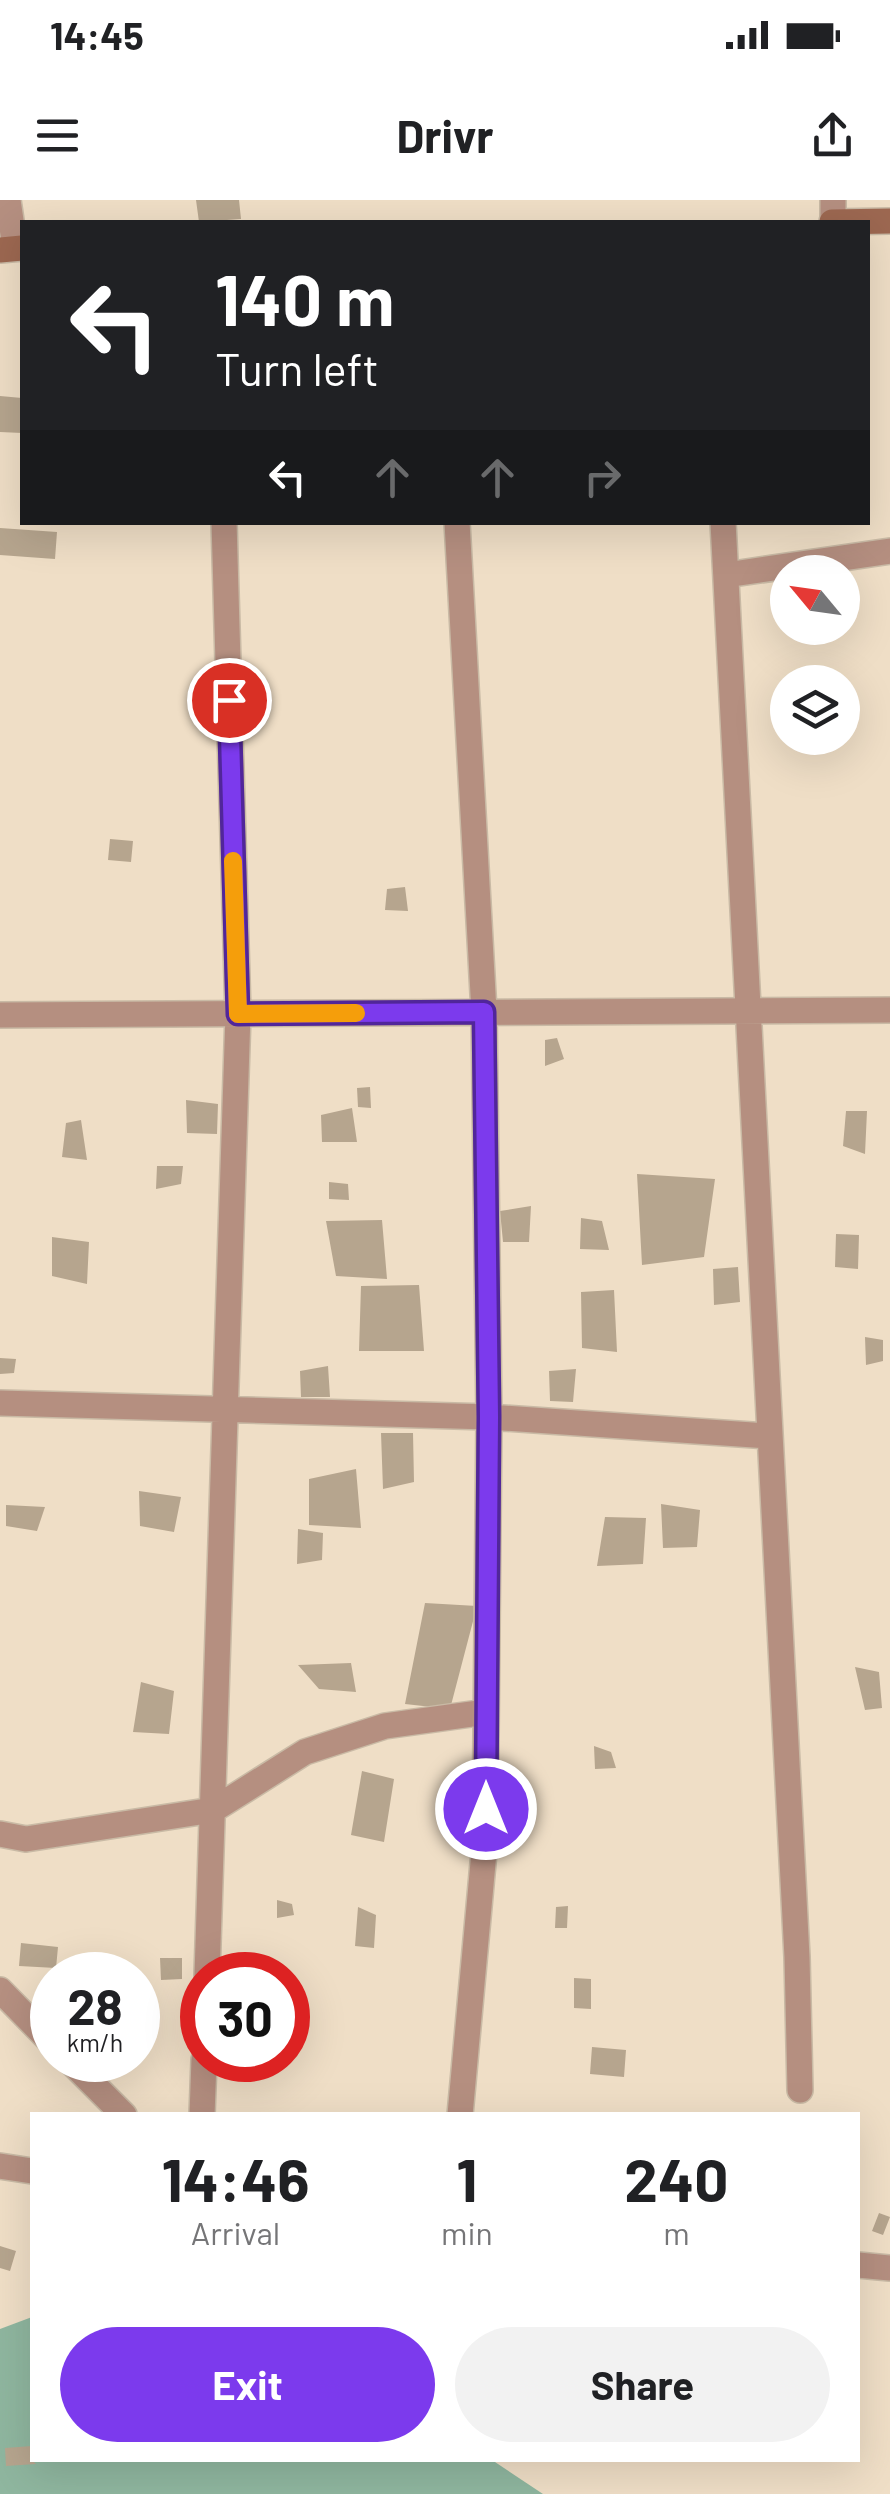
<!DOCTYPE html>
<html lang="en">
<head>
<meta charset="utf-8">
<style>
	:root { --surface:#fff; --page:#f2f2f2; --text:#202124; --muted:#757577; --accent:#7c3aed }
	body { margin:0; font-family:Barlow,sans-serif; background:var(--page); color:var(--text); height:100vh; display:flex; flex-direction:column; font-size:38px; white-space:nowrap }
	* { box-sizing:border-box; margin:0 }
	p { font-size:32px; color:var(--muted) }
	.icon { flex:none; width:55px; height:55px; fill:none; stroke:currentColor; stroke-width:2; stroke-linecap:round; stroke-linejoin:round }
	.map { position:relative; flex:1; overflow:hidden }
	.side { position:absolute; left:30px; top:1912px; width:830px; height:350px; display:flex; flex-direction:column; background:var(--surface); border-radius:0px; box-shadow:0 10px 40px #0002 }
	.side>* { flex:none }
	.banner { position:absolute; left:20px; top:20px; width:850px; height:305px; border-radius:0px; box-shadow:0 10px 40px #0002; background:#202124; color:#fff; overflow:hidden }
	.needle { width:65px; rotate:299deg }
	.buttons { position:absolute; left:770px; top:355px; display:grid; gap:20px }
	.buttons a { display:grid; place-items:center; width:90px; height:90px; border-radius:50%; background:var(--surface); box-shadow:0 10px 40px #0002; font-size:50px }
	.speed { position:absolute; left:30px; top:1752px; display:flex; gap:20px; font-size:50px; font-weight:700; text-align:center }
	.speed>* { display:grid; place-content:center; width:130px; height:130px; border-radius:50%; background:var(--surface); box-shadow:0 10px 40px #0002; line-height:1 }
	.speed small { font-size:25px; font-weight:400 }
	.speed .limit { border:15px solid #d22; background:#fff; color:#111 }
	.pin { position:absolute; display:grid; place-items:center; width:85px; height:85px; color:#fff; margin:-42px; border:5px solid #fff; border-radius:50%; box-shadow:0 2px 10px #0007 }
	.me { position:absolute; width:110px; margin:-55px; rotate:0deg; stroke-linejoin:round; filter:drop-shadow(0 0 8px #0008) }
	.turn { display:flex; align-items:center; gap:35px; height:210px; padding:0 30px; font-size:45px }
	.turn .icon { width:130px; height:130px; stroke-width:2.5 }
	.turn b { display:block; font-size:70px; line-height:85px }
	.lanes { display:flex; align-items:center; height:95px; padding:0 30px; background:#0003; justify-content:center; gap:50px; direction:ltr }
	.lanes .off { opacity:.35 }
	.eta { display:flex; justify-content:space-evenly; align-items:center; height:170px; text-align:center }
	.eta b { font-size:60px; font-weight:700; line-height:70px }
	.action { display:flex; gap:20px; margin-top:auto; padding:20px 30px }
	.action a { flex:1; height:115px; border-radius:60px; background:var(--accent); color:#fff; font-size:40px; font-weight:700; line-height:115px; text-align:center }
	.action a+a { background:var(--page); color:var(--text) }
	.status { display:flex; justify-content:space-between; align-items:center; height:70px; padding:0 50px; background:var(--surface); direction:ltr }
	.status svg { height:28px; fill:currentColor }
	header { display:flex; justify-content:space-between; align-items:center; height:130px; padding:0 30px; background:var(--surface); font-size:45px; font-weight:700 }
	.map>svg:first-child { display:block }
	.forest { fill:#8fb69f }
	.building { fill:#b6a58e }
	.lines { fill:none; stroke-linecap:round; stroke-linejoin:round }
	.street-casing { stroke:#c9baa5; stroke-width:28 }
	.secondary-casing { stroke:#c9baa5; stroke-width:28 }
	.street { stroke:#b58f80; stroke-width:25 }
	.secondary { stroke:#9d6851; stroke-width:25 }
	.route-casing { stroke:#51269a; stroke-width:25 }
	.route { stroke:#7c3aed; stroke-width:18 }
	.slow { stroke:#f59e0b; stroke-width:18 }
</style>
</head>
<body>
<div class="status"><b>14:45</b><svg viewBox="0 0 49 12"><path d="M0 12V9h3v3zM5 12V6h3v6zM10 12V3h3v9zM15 12V0h3v12zM26 1h20v11H26zM47 4h2v5h-2z"/></svg></div>
<header><svg class="icon" aria-label="menu" viewBox="0 0 24 24"><path d="M4 6h16M4 12h16M4 18h16"/></svg>Drivr<svg class="icon" aria-label="share" viewBox="0 0 24 24"><path d="M12 15V3M7 8l5-5 5 5M5 13v7h14v-7"/></svg></header>
<div class="map">
<svg width="890" height="2294" viewBox="0 0 890 2294">
	<rect width="100%" height="100%" fill="#efdec6"/>
	<path class="forest" d="M 32,2117 L 32,2260 L 492,2260 L 543,2294 L 0,2294 L 0,2129 Z"/>
	<path class="building" d="M 196,0 L 239,0 L 241,19 L 199,22 Z
		M 0,196 L 22,198 L 22,233 L 0,232 Z
		M 0,328 L 57,332 L 55,359 L 0,355 Z
		M 110,639 L 133,641 L 131,662 L 108,660 Z
		M 405,687 L 408,711 L 385,710 L 387,689 Z
		M 557,838 L 564,859 L 545,866 L 545,840 Z
		M 370,887 L 371,908 L 358,907 L 357,888 Z
		M 186,900 L 218,904 L 217,934 L 187,933 Z
		M 352,908 L 357,942 L 322,942 L 321,915 Z
		M 846,911 L 867,911 L 865,954 L 843,946 Z
		M 81,920 L 87,960 L 62,957 L 66,923 Z
		M 157,966 L 183,966 L 181,984 L 156,989 Z
		M 637,974 L 715,979 L 704,1057 L 642,1065 Z
		M 329,982 L 348,984 L 349,1000 L 329,999 Z
		M 531,1006 L 529,1042 L 503,1042 L 500,1011 Z
		M 581,1018 L 602,1021 L 609,1050 L 580,1049 Z
		M 382,1020 L 387,1079 L 336,1076 L 326,1021 Z
		M 836,1034 L 859,1035 L 858,1069 L 835,1067 Z
		M 52,1037 L 89,1042 L 87,1084 L 52,1076 Z
		M 738,1067 L 740,1102 L 714,1105 L 713,1069 Z
		M 419,1085 L 424,1151 L 359,1151 L 361,1086 Z
		M 614,1090 L 617,1152 L 582,1148 L 581,1092 Z
		M 865,1137 L 883,1140 L 883,1161 L 866,1165 Z
		M 0,1158 L 16,1159 L 14,1173 L 0,1174 Z
		M 328,1166 L 330,1197 L 301,1197 L 300,1171 Z
		M 576,1169 L 573,1202 L 550,1201 L 549,1171 Z
		M 381,1233 L 413,1233 L 414,1282 L 383,1289 Z
		M 356,1269 L 361,1328 L 309,1325 L 309,1279 Z
		M 139,1291 L 181,1297 L 174,1332 L 140,1326 Z
		M 661,1304 L 700,1310 L 697,1347 L 663,1348 Z
		M 6,1305 L 45,1307 L 37,1331 L 6,1326 Z
		M 605,1317 L 646,1318 L 643,1364 L 597,1366 Z
		M 298,1329 L 323,1333 L 322,1360 L 297,1364 Z
		M 425,1403 L 477,1406 L 450,1509 L 405,1504 Z
		M 351,1463 L 356,1492 L 319,1489 L 298,1465 Z
		M 855,1467 L 879,1472 L 882,1508 L 865,1510 Z
		M 141,1482 L 174,1491 L 169,1534 L 133,1532 Z
		M 594,1546 L 611,1552 L 616,1568 L 595,1569 Z
		M 362,1571 L 394,1579 L 384,1642 L 351,1635 Z
		M 277,1700 L 292,1704 L 294,1715 L 277,1718 Z
		M 568,1706 L 567,1728 L 555,1728 L 556,1707 Z
		M 358,1707 L 376,1715 L 374,1748 L 355,1746 Z
		M 21,1743 L 58,1747 L 56,1768 L 19,1766 Z
		M 160,1758 L 182,1758 L 182,1779 L 161,1780 Z
		M 574,1778 L 591,1779 L 591,1809 L 574,1808 Z
		M 592,1847 L 626,1850 L 624,1877 L 590,1874 Z
		M 92,1860 L 113,1860 L 114,1869 L 92,1870 Z
		M 879,2013 L 890,2017 L 883,2035 L 872,2031 Z
		M 0,2046 L 16,2051 L 10,2071 L 0,2068 Z
		M 32,2246 L 32,2260 L 36,2264 L 6,2266 L 5,2248 Z"/>
	<g class="lines">
		<defs>
			<path id="street" d="M 8,0 L 15,48
				M 833,0 L 833,22
				M 457,322 L 484,812 L 489,1217 L 485,1641 L 460,1915
				M 723,322 L 797,1757 L 800,1890
				M 726,375 L 890,351
				M 0,815 L 890,810
				M 0,1203 L 489,1217 L 769,1236
				M 0,1634 L 26,1639 L 213,1610 L 305,1552 L 385,1526 L 486,1512
				M 207,1775 L 238,814 L 224,322
				M 0,1790 L 52,1843
				M 69,1860 L 124,1915
				M 202,1915 L 204,1860
				M 0,1966 L 32,1971
				M 858,2065 L 890,2068"/>
			<path id="secondary" d="M 832,22 L 890,21
				M 0,50 L 22,48"/>
		</defs>
		<use href="#street" class="street-casing"/>
		<use href="#secondary" class="secondary-casing"/>
		<use href="#street" class="street"/>
		<use href="#secondary" class="secondary"/>
	</g>
	<g class="lines">
		<defs>
			<path id="route" d="M 229,500 L 238,814 L 484,812 L 489,1217 L 486,1609"/>
		</defs>
		<use href="#route" class="route-casing"/>
		<use href="#route" class="route"/>
		<path class="slow" d="M 233,661 L 238,814 L 356,813"/>
	</g>
</svg>
<div class="buttons">
<a><svg class="needle" viewBox="-14 -14 28 28"><path d="M0-13l5 13h-10z" fill="#e53935"/><path d="M0 13l5-13h-10z" fill="#757577"/></svg></a>
<a><svg class="icon" aria-label="layers" viewBox="0 0 24 24"><path d="M12 4l9 5-9 5-9-5zM3 14l9 5 9-5"/></svg></a>
</div>
<div class="speed"><div>28<small>km/h</small></div><div class="limit">30</div></div>
<div class="pin" style="left:229px;top:500px;background:#d93025"><svg class="icon" aria-label="arrive" viewBox="0 0 24 24"><path d="M6 21V4h12l-3 4 3 4H6"/></svg></div>
<svg class="me" style="left:486px;top:1609px" viewBox="-20 -20 40 40"><circle r="17" fill="#7c3aed" stroke="#fff" stroke-width="3"/><path d="M0-11L8 9 0 5-8 9z" fill="#fff"/></svg>
<div class="banner">
<div class="turn"><svg class="icon" aria-label="left" viewBox="0 0 24 24"><path d="M17 20v-9H6M10 6l-5 5 5 5"/></svg><div><b>140 m</b>Turn left</div></div>
<div class="lanes"><svg class="icon" aria-label="left" viewBox="0 0 24 24"><path d="M17 20v-9H6M10 6l-5 5 5 5"/></svg><svg class="icon off" aria-label="ahead" viewBox="0 0 24 24"><path d="M12 20V5M6 11l6-6 6 6"/></svg><svg class="icon off" aria-label="ahead" viewBox="0 0 24 24"><path d="M12 20V5M6 11l6-6 6 6"/></svg><svg class="icon off" aria-label="right" viewBox="0 0 24 24"><path d="M7 20v-9h11M14 6l5 5-5 5"/></svg></div>
</div>
<section class="side">
<div class="eta">
<div><b>14:46</b><p>Arrival</p></div>
<div><b>1</b><p>min</p></div>
<div><b>240</b><p>m</p></div>
</div>
<div class="action"><a>Exit</a><a>Share</a></div>
</section>
</div>
</body>
</html>
